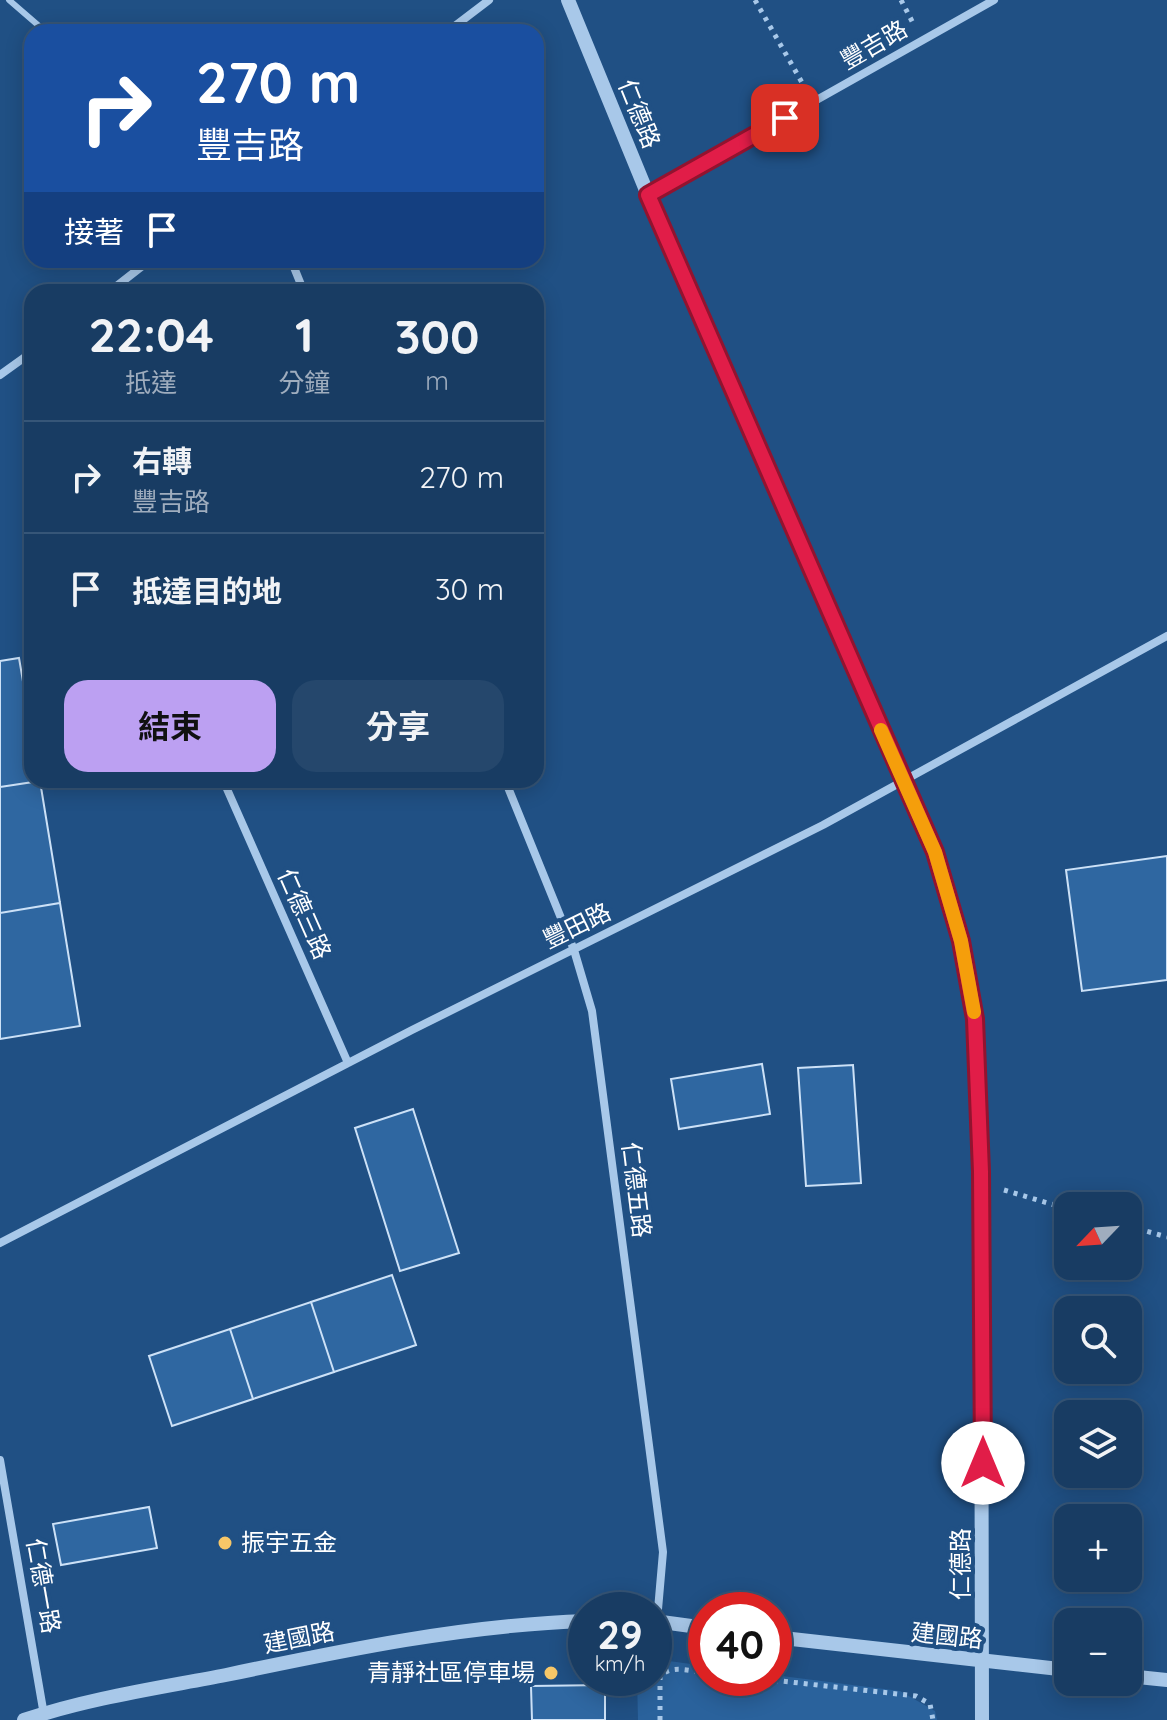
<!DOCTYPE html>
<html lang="zh-TW">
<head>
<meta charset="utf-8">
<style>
	:root { --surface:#183c63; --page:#25476c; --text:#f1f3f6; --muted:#9fadbe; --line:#365678; --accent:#bca0f2 }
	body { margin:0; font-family:Quicksand,"Noto Sans TC",sans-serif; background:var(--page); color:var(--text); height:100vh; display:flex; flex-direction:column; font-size:30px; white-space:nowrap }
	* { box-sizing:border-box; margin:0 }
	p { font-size:26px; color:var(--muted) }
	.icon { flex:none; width:44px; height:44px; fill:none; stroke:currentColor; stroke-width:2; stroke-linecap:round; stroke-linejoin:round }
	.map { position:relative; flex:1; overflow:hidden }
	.details { position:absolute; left:24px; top:284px; width:520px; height:504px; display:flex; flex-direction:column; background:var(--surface); border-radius:24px; box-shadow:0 4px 20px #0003,0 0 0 2px var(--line) }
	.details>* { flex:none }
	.hud { position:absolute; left:24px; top:24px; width:520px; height:244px; border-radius:24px; box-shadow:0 4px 20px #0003,0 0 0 2px var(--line); background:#1a4fa0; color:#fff; overflow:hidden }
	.needle { width:52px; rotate:245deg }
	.controls { position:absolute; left:1054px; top:1192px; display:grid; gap:16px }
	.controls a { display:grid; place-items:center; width:88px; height:88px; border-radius:16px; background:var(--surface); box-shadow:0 4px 20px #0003,0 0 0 2px var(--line); font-size:40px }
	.speed { position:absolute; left:568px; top:1592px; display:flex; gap:16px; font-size:40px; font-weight:700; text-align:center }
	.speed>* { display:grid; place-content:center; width:104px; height:104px; border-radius:50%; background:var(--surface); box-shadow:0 4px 20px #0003,0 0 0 2px var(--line); line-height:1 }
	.speed small { font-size:20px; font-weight:400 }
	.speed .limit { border:12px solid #d22; background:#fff; color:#111 }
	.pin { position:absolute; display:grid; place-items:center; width:68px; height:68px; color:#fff; margin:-34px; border-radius:16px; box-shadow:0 4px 12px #0006 }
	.me { position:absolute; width:88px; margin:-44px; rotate:0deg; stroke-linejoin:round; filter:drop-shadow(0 0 6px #0008) }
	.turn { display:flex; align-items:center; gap:28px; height:168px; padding:0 40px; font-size:36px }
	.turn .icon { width:104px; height:104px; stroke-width:2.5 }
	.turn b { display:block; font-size:56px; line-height:68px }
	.then { display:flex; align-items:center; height:76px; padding:0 40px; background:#0003; gap:16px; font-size:30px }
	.eta { display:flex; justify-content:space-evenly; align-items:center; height:136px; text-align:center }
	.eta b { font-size:48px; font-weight:700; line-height:56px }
	.action { display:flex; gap:16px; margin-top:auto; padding:16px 40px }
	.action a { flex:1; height:92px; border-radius:24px; background:var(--accent); color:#111; font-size:32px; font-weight:700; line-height:92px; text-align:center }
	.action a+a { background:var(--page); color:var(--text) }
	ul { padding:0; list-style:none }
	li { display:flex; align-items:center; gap:24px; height:112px; padding:0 40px; border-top:2px solid var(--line) }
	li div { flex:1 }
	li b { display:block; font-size:30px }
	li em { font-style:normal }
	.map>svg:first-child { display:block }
	.green { fill:#2a629c }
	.building { fill:#2f67a1; stroke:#cce1f7; stroke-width:2 }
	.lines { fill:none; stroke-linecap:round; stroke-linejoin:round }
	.path { stroke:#a8c8e9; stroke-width:5; stroke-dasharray:4 6; stroke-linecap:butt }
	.service { stroke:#a8c8e9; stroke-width:6 }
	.minor { stroke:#a8c8e9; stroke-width:8 }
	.tertiary { stroke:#a8c8e9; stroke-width:14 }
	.route-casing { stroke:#92132f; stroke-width:20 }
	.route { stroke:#e11d48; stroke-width:14 }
	.slow { stroke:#f59e0b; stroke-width:14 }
	.poi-dot { fill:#f7c768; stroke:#205084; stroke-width:3 }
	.labels { text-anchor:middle; stroke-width:8; stroke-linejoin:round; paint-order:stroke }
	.street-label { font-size:24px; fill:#fff; stroke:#205084 }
	.poi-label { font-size:24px; fill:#fff; stroke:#205084; text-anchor:start }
</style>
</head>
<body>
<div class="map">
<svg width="1167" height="1720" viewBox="0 0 1167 1720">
	<rect width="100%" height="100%" fill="#205084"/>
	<path class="green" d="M 654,1659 L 706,1666 L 706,1678 L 774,1678 L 774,1675 L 900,1691 L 935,1711 L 937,1720 L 638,1720 L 637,1678 L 654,1678 Z"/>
	<path class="building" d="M 19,658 L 32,734 L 32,780 L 40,781 L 0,787 L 0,661 Z
		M 40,781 L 60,903 L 0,913 L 0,787 Z
		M 1167,856 L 1167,980 L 1082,991 L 1066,870 Z
		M 60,903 L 80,1026 L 0,1039 L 0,913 Z
		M 762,1064 L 770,1114 L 679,1129 L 671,1079 Z
		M 853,1065 L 861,1183 L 806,1186 L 798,1068 Z
		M 413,1109 L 459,1253 L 400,1271 L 355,1128 Z
		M 392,1275 L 416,1345 L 334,1372 L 311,1302 Z
		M 311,1302 L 334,1372 L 253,1399 L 230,1329 Z
		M 230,1329 L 253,1399 L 172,1426 L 149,1356 Z
		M 149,1507 L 157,1548 L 61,1565 L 53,1524 Z
		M 605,1685 L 605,1720 L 532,1720 L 531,1686 Z"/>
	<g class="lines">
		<path class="path" d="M 755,0 L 804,86
			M 901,0 L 914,25
			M 1004,1190 L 1068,1209
			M 1128,1226 L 1167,1237
			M 654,1657 L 667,1670
			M 754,1678 L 916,1696 L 930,1704 L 933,1720
			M 660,1720 L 660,1677 C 670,1664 690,1671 706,1673"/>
		<path class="service" d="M 9,0 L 46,32"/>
		<path class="minor" d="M 447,32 L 489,0
			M 648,195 L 994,0
			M 291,260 L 304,292
			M 109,292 L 150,260
			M 0,375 L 32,352
			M 223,780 L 348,1063
			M 505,780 L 574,950 L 592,1011 L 663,1552 L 657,1621
			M 0,1243 L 412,1030 L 823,825 L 1167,636
			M 0,1460 L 44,1715"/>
		<path class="tertiary" d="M 568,0 L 648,195 L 935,852 L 961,941 L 975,1019 L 981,1184 L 982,1720
			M 654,1621 L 706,1628
			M 774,1637 L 1068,1670
			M 1128,1676 L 1167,1680
			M 24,1720 C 89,1698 159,1688 226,1675 C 345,1650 464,1625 586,1621"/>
	</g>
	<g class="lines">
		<defs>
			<path id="route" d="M 785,118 L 648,195 L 935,852 L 961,941 L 975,1019 L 981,1172 L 983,1463"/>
		</defs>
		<use href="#route" class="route-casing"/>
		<use href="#route" class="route"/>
		<path class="slow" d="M 881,730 L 935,852 L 961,941 L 974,1012"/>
	</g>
	<g class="poi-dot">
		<circle cx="225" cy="1543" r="8"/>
		<circle cx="551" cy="1673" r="8"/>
	</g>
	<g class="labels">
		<g class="street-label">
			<text transform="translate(874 45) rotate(-30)" y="8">豐吉路</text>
			<text transform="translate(639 114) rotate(68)" y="8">仁德路</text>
			<text transform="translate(304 914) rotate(66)" y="8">仁德三路</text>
			<text transform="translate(577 926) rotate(-26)" y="8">豐田路</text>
			<text transform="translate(636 1190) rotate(83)" y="8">仁德五路</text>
			<text transform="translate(961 1564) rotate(-90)" y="8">仁德路</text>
			<text transform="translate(43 1586) rotate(80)" y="8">仁德一路</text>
			<text transform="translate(947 1636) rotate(6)" y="8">建國路</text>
			<text transform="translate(299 1638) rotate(-11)" y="8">建國路</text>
		</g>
		<g class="poi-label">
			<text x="241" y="1551">振宇五金</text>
			<text x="535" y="1681" text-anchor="end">青靜社區停車場</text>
		</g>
	</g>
</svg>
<div class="controls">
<a><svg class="needle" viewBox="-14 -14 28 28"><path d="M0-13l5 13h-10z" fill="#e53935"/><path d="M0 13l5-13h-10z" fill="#9fadbe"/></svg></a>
<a><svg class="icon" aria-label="search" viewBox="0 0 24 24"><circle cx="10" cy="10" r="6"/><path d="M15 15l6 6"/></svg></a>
<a><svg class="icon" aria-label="layers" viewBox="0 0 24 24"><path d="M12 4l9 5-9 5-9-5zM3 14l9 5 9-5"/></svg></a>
<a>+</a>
<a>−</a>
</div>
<div class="speed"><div>29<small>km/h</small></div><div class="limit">40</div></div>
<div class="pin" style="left:785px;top:118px;background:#d93025"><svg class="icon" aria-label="arrive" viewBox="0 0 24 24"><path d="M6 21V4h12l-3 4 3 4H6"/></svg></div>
<svg class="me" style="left:983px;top:1463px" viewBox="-20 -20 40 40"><circle r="19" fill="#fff"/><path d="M0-13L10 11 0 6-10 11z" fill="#e11d48"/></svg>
<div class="hud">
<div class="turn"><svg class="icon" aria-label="right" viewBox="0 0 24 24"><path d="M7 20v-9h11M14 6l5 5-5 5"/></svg><div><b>270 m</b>豐吉路</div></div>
<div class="then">接著<svg class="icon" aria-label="arrive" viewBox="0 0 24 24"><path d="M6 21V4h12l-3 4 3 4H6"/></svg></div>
</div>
<section class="details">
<div class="eta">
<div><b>22:04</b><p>抵達</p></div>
<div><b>1</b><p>分鐘</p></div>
<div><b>300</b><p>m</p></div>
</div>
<ul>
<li><svg class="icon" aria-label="right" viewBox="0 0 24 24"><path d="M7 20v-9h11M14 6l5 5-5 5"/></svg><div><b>右轉</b><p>豐吉路</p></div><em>270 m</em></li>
<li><svg class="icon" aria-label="arrive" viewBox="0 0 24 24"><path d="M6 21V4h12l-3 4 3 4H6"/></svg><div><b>抵達目的地</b></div><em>30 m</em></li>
</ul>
<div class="action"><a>結束</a><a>分享</a></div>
</section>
</div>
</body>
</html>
